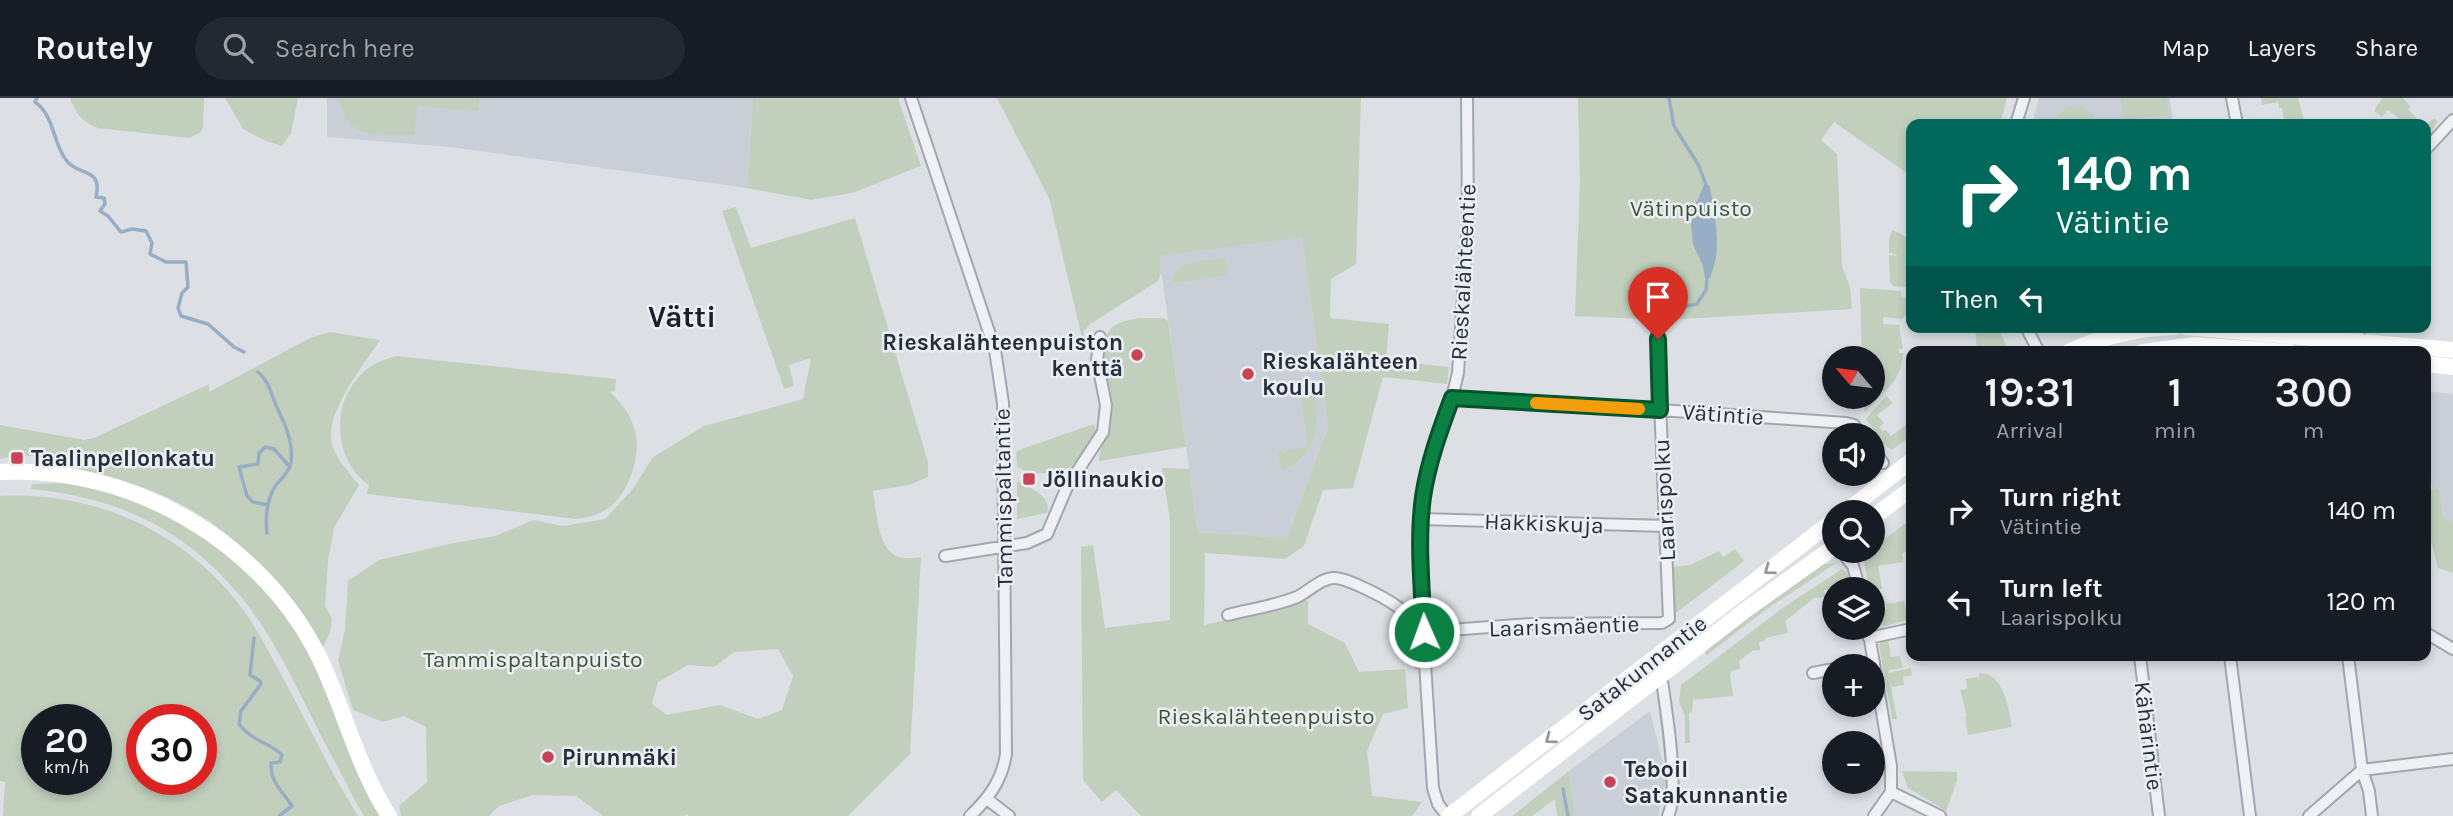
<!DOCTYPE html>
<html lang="en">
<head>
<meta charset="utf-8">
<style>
	:root { --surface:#171b24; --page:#242831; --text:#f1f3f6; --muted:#9ea1a6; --line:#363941 }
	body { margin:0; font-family:Karla,sans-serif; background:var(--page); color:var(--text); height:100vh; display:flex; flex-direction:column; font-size:26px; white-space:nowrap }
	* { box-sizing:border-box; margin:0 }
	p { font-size:23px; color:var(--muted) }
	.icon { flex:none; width:38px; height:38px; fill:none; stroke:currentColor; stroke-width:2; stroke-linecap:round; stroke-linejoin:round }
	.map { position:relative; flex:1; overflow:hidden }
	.details { position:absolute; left:1906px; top:248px; width:525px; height:315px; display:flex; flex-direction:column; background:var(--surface); border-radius:14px; box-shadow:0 4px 10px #0003 }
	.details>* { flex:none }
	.guide { position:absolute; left:1906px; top:21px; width:525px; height:214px; border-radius:14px; box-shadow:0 4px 10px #0003; background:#00695c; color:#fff; overflow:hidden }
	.needle { width:46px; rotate:299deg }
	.fabs { position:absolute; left:1822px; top:248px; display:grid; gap:14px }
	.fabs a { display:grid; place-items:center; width:63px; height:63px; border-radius:50%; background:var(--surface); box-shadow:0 4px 10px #0003; font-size:35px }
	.speed { position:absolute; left:21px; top:606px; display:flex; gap:14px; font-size:35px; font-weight:700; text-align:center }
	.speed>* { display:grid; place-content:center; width:91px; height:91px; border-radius:50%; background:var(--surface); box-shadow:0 4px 10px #0003; line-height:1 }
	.speed small { font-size:18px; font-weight:400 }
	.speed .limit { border:10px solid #d22; background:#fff; color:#111 }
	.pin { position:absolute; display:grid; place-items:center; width:60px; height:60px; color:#fff; margin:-72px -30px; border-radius:50% 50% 50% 0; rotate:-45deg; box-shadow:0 0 7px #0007 }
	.pin .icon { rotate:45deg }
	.me { position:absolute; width:77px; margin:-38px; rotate:358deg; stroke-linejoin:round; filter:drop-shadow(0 0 5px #0008) }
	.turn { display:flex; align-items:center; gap:24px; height:147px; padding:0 35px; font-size:32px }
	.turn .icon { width:91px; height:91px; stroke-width:2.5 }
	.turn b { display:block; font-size:49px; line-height:60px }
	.then { display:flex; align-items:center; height:66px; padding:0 35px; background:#0003; gap:14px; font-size:26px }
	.eta { display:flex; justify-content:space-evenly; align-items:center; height:119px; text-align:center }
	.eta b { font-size:42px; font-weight:600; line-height:49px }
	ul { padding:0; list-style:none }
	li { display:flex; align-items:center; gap:21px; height:91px; padding:0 35px }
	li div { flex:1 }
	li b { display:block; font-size:26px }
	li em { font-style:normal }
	header { display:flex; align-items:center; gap:42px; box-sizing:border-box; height:98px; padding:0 35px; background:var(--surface); border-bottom:2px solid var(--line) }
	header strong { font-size:33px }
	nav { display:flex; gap:38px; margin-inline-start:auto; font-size:24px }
	.search { width:490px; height:63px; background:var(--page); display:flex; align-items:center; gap:18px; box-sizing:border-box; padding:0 24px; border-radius:38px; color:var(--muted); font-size:26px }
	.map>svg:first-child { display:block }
	.built { fill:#cacfd7 }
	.green { fill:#c2cfbd; fill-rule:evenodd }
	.water { fill:#97aec5 }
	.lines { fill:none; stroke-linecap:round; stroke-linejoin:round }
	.stream { stroke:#97aec5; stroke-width:3.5 }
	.street-casing { stroke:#a2a7af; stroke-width:14 }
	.street { stroke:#eef0f4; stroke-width:10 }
	.secondary { stroke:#fff; stroke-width:16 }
	.oneway { stroke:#92969d }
	.route-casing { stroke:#07532c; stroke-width:18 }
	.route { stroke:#0b8043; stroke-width:12 }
	.slow { stroke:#f59e0b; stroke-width:12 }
	.poi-dot { fill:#c74458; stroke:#ebeef3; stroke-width:2.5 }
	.labels { text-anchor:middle; stroke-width:5; stroke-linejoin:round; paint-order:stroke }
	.park-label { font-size:23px; fill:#3b5634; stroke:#ebeef3 }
	.street-label { font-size:23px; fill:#262e3b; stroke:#ebeef3 }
	.poi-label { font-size:23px; font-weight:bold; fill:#262e3b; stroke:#ebeef3; text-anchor:start }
	.district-label { font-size:30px; font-weight:bold; fill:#191f2b; stroke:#ebeef3 }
</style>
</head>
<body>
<header>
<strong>Routely</strong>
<div class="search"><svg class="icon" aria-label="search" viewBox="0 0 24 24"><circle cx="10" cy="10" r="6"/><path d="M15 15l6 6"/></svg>Search here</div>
<nav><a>Map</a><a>Layers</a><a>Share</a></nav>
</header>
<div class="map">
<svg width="2453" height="718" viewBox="0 0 2453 718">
	<rect width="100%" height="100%" fill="#dce0e5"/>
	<path class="built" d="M 327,0 L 753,0 L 747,90 L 450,49 L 327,39 Z
		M 2039,0 L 2170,0 L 2173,26 L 2032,26 Z
		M 1302,138 L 1328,329 L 1287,440 L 1198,434 L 1159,158 Z
		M 2426,293 L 2453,296 L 2453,429 L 2438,431 L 2426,342 Z
		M 1650,613 L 1663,665 L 1665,688 L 1658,718 L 1575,718 L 1569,673 Z"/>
	<path class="green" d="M 70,0 L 204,0 L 203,30 L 200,35 L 189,40 L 98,30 C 82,24 76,16 70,0 Z
		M 225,0 L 298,0 L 291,35 L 282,48 L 266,43 L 243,31 Z
		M 338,0 L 479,0 L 478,13 L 418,8 L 414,37 C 375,35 350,45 338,0 Z
		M 753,0 L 898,0 L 921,68 L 852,95 L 811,102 L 747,90 Z
		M 997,0 L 1361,0 L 1356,166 L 1331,181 L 1330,220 L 1389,226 L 1386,262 L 1449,269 L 1447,286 L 1383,279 L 1353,390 L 1323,392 L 1304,448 L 1285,461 L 1205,455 L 1204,527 L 1308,502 L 1308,526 L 1345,545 L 1359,574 L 1405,571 L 1408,610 L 1383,616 L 1367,653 L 1372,698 L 1422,704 L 1412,718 L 1141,718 L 1116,692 L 1102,704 L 1083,682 L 1081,449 L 1093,447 L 1105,530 L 1170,522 L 1170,422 L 1162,370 L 1189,371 L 1198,434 L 1287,440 L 1328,329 L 1302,139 L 1160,158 L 1161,176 L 1158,183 L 1090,226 L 1084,233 L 1083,244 L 1049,100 Z
		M 1578,0 L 2007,0 L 2000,26 L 1911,26 L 1911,78 L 1834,24 L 1821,42 L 1837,56 L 1842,168 L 1850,189 L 1852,211 L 1666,222 L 1575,218 L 1580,85 Z
		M 2121,0 L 2167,0 L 2169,17 L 2123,21 Z
		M 2261,0 L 2298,0 L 2305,26 L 2282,26 L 2281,22 L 2284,21 L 2282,10 L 2279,10 L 2278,4 L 2262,7 Z
		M 2382,0 L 2403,0 L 2411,9 L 2408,11 L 2418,22 L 2420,20 L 2426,27 L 2434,20 L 2438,24 L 2426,38 L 2426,26 L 2406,26 L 2388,12 L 2382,19 L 2374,13 Z
		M 2081,7 L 2095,18 L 2090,26 L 2049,26 L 2067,9 Z
		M 736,109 L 751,150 L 855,120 L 928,364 L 928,379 L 909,387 L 873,393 C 877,414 877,458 904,460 C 909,461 916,459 921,459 L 910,656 L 848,718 L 689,718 L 687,716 L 684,718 L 603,718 L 576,698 L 533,697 L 499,708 L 489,718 L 401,718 L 399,708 L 427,684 L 426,629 L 404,618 L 383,624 L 353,612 L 338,562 L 345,532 L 348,483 L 379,462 L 454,445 L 495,438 L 534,422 L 563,428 L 605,421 L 632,392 L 653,359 L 704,328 L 803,301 L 811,260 L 789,267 L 794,288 L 784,291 L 722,113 ZM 778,551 L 793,578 L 782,612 L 758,621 L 720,607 L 667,617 L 652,606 L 658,584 L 688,567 L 714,569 L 734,554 Z
		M 1892,132 L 1900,135 L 1911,143 L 1911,184 L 1907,184 L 1906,189 L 1893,188 L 1890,184 L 1889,157 L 1898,158 L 1889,154 L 1889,141 Z
		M 1225,160 L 1228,177 L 1173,185 C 1172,161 1209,163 1225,160 Z
		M 1860,190 L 1901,193 L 1902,200 L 1908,199 L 1908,214 L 1902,221 L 1883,219 L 1883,226 L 1899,227 L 1903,251 L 1899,251 L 1899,255 L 1903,255 C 1903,282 1883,294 1866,313 L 1864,313 L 1864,299 L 1872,299 L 1872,261 L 1862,261 Z
		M 1139,220 L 1163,220 L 1168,223 L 1186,349 L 1099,363 C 1098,349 1109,340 1109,327 C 1110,300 1089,247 1114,228 C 1121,223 1131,222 1139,220 Z
		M 1975,229 L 1998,229 L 2009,254 L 1977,254 Z
		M 330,234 L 380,242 C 363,268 330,308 331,340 C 332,357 349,374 359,387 L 334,430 L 328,463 L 325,508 L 332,520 L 330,535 L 323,549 C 279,481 230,424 152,393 C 119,380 83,373 49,363 L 49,359 L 17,357 L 0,361 L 0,327 L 84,342 L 94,340 L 209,286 L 209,294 L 310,240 Z
		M 396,258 L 616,281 L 615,293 L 610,294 C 621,305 630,315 634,330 C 642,354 631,390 612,407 C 602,416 589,420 576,421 L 367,396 L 369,387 C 332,361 330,301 366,272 C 374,265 385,261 396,258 Z
		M 1311,291 L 1316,294 C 1319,327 1316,359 1281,373 L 1278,353 L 1282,352 L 1283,355 L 1286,355 L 1285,352 L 1308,349 L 1300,292 Z
		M 1886,298 L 1893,305 L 1877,317 L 1884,325 L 1879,329 L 1883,333 L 1886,332 L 1891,338 L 1907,326 L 1911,329 L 1911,338 L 1892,352 L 1883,346 L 1866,321 Z
		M 1094,326 L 1097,336 L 1071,369 C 1052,374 1033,381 1017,368 L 1016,353 Z
		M 1017,384 L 1021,384 C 1033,392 1052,399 1047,415 L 1017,421 Z
		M 66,385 C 147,395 237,449 285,516 C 305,545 319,578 333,611 C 349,646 365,682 381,718 L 364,718 C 351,697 341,674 329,653 C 304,605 276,541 242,500 C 185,431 120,400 31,391 L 32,386 Z
		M 2439,391 L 2443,419 L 2446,423 L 2453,423 L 2453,475 L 2438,470 L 2428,433 L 2426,393 Z
		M 0,398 C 94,393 184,433 241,509 C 257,530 269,554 282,578 C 307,624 330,673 358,718 L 3,718 L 5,684 L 0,683 ZM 96,621 L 96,681 L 37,681 L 37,621 ZM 142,621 L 201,621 L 201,681 L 142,681 Z
		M 1911,421 L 1911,453 L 1902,455 L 1903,464 L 1878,468 L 1882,491 L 1877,492 L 1881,512 L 1887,511 L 1886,506 L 1904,503 L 1910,521 L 1886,528 L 1878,527 L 1876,525 L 1873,510 L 1872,492 L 1869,492 L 1863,457 L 1868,453 L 1872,453 L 1873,450 Z
		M 1735,451 L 1744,463 L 1676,515 L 1674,514 L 1672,469 L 1690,467 L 1719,453 L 1723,459 Z
		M 1836,465 L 1764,513 L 1707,557 L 1703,552 L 1822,466 Z
		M 1842,471 L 1848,476 L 1851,492 L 1824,492 L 1825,499 L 1814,500 L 1785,523 L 1788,535 L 1765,540 L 1765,543 L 1759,544 L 1760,552 L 1752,553 L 1739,563 L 1740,571 L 1732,573 L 1730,576 L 1733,598 L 1693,602 L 1692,614 L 1689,615 L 1690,645 L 1685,645 L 1685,619 L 1679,603 L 1681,587 L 1784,509 Z
		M 1888,541 L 1891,559 L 1900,558 L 1903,570 L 1889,572 L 1888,575 L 1911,570 L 1912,577 L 1903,579 L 1904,587 L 1892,589 L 1889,577 L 1897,621 L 1892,621 L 1879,546 Z
		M 1979,575 C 2003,573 2009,611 2012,629 L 1968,637 L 1965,619 L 1967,618 L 1960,592 L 1967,591 L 1966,581 L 1979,579 Z
		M 1569,673 L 1575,718 L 1557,718 L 1555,701 L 1532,718 L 1512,718 Z
		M 1902,673 L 1957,674 L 1957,683 L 1946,713 L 1908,690 Z"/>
	<path class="water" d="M 1704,87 L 1709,87 C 1714,105 1719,141 1716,159 C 1715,166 1712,173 1710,180 L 1705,180 L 1703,168 L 1693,146 L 1691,128 L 1695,107 Z"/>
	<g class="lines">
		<path class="stream" d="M 37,0 L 35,4 C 54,17 53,45 66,62 C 78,79 103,68 96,99 L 104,100 L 105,106 L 100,113 L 108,118 L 121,134 L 132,131 L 146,133 L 152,145 L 150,156 L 166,164 L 186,164 L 188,189 L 182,195 L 178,210 L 181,218 L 208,226 L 234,249 L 244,254
			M 1669,0 L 1674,28 L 1699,68 L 1706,87
			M 1667,212 L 1697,206 L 1706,192 L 1707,180
			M 258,274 C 269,284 270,293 276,307 C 284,326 294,342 291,365 C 290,373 281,381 276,387 C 267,400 265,420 267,435
			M 268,407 L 253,404 L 247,398 L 239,369 L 258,366 L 259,355 L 265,349 L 274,351 L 290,369
			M 254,540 L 250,577 L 260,583 L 261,586 L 241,613 L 239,626 C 251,643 271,645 282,657 L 280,664 L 271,665 C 270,684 283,694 292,708 L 279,718
			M 1563,691 L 1568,718"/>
		<defs>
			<path id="street" d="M 911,0 L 995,252 L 1003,305 L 1006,656 C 1002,682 989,700 970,718
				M 2232,0 L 2237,26
				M 2016,26 L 2024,0
				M 2426,51 L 2453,22
				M 2026,229 L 2039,254
				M 2358,244 L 2359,229
				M 1452,300 L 1660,312 L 1846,325 L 1854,327 L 1862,338
				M 1872,351 L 1883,365
				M 1421,421 L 1667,428
				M 1841,453 L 1853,468 L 1860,492
				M 945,458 L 1027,445 L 1047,436 L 1067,389 L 1103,334 L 1106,307 L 1097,262 L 1100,239
				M 1228,517 C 1251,511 1275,508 1297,499 C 1308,494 1322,479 1335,480 C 1349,481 1394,503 1403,514 C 1414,529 1402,550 1418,564 L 1425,565
				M 1868,530 L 1891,668 L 1891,694 L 1940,718
				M 1424,534 L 1530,526 L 1662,525 L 1669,521 L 1657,233
				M 2426,535 L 2453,551
				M 1869,540 L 1911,531
				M 1658,558 C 1663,590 1681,692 1668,718
				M 2140,558 L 2159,718
				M 2230,558 L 2250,718
				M 2348,558 L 2362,672 L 2369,693 L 2372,718
				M 1846,569 L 1874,564
				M 1813,575 L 1834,571
				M 987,701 L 1009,718
				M 1447,718 L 1438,706 L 1433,690 L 1425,565 L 1421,421 L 1427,381 L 1437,341 L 1452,300 L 1458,275 L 1468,122 L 1467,0
				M 1874,718 L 1891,694
				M 2309,718 L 2362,672 L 2453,661"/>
		</defs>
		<use href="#street" class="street-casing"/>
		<use href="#street" class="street"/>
		<path class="secondary" d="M 2186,229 L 2453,252
			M 2068,254 C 2101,239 2138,230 2175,229
			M 2143,254 L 2195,247 L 2289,254
			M 2426,266 L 2453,269
			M 0,374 C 131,367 264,444 321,563 C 345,614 358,670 389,718
			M 1844,415 L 1911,363
			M 1872,420 L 1911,391
			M 1449,718 L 1834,422
			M 1479,718 L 1747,511 L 1834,449"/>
	</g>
	<defs><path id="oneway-chevron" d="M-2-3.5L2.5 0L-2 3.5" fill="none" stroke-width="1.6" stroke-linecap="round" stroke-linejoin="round" transform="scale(1.75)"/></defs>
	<g class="oneway">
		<use href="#oneway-chevron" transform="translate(1769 472) rotate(143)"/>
		<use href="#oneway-chevron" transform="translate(1550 641) rotate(143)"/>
	</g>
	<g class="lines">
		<defs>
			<path id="route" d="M 1424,534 C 1422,490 1417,443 1423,399 C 1428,365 1440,332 1452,300 L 1660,312 L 1658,241"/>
		</defs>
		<use href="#route" class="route-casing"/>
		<use href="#route" class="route"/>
		<path class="slow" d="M 1536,305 L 1639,311"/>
	</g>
	<g class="poi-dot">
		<circle cx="1137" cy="257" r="7"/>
		<circle cx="1248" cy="276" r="7"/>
		<rect x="10" y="353" width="14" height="14" rx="3.5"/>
		<rect x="1022" y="374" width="14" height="14" rx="3.5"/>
		<circle cx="548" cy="659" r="7"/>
		<circle cx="1610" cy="684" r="7"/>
	</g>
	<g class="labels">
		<g class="park-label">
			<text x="1691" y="118">Vätinpuisto</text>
			<text x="533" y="569">Tammispaltanpuisto</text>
			<text x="1266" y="626">Rieskalähteenpuisto</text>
		</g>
		<g class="street-label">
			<text transform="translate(1463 174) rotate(-87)" y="8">Rieskalähteentie</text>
			<text transform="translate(1723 316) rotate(4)" y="8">Vätintie</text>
			<text transform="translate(1003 400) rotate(-91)" y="8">Tammispaltantie</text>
			<text transform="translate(1664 402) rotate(-93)" y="8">Laarispolku</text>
			<text transform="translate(1544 425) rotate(2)" y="8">Hakkiskuja</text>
			<text transform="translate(1564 528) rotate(-2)" y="8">Laarismäentie</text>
			<text transform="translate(1642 570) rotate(-38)" y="8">Satakunnantie</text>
			<text transform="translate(2149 638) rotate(83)" y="8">Kähärintie</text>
		</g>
		<g class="poi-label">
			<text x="1123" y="252" text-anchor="end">Rieskalähteenpuiston<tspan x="1123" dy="26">kenttä</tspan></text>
			<text x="1262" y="271">Rieskalähteen<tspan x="1262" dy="26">koulu</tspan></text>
			<text x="31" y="368">Taalinpellonkatu</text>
			<text x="1043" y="389">Jöllinaukio</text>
			<text x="562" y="667">Pirunmäki</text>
			<text x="1624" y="679">Teboil<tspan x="1624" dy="26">Satakunnantie</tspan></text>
		</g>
		<g class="district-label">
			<text x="682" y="229">Vätti</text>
		</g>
	</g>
</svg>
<div class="fabs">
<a><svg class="needle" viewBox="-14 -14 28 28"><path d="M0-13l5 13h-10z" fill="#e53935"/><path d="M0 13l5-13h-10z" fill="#9ea1a6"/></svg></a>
<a><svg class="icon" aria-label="sound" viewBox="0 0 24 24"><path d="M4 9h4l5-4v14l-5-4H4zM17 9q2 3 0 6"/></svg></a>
<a><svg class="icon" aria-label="search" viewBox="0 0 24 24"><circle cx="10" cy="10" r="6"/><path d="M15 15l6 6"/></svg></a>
<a><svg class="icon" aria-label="layers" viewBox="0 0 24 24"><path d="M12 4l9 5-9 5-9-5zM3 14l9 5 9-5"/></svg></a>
<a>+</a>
<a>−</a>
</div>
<div class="speed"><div>20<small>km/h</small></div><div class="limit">30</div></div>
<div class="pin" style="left:1658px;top:241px;background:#d93025"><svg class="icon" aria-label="arrive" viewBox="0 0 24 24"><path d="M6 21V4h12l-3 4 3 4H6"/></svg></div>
<svg class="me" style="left:1424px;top:534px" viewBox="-20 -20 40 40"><circle r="17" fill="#0b8043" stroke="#fff" stroke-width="3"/><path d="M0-11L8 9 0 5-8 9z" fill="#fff"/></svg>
<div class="guide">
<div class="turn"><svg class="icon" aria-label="right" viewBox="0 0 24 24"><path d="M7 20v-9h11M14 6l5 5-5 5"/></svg><div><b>140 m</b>Vätintie</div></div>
<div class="then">Then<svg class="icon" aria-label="left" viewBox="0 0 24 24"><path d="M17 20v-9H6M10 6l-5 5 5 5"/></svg></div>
</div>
<section class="details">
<div class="eta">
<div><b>19:31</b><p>Arrival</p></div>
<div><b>1</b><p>min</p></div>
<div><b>300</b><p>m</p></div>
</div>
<ul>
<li><svg class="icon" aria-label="right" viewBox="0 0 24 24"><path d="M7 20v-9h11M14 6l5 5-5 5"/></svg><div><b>Turn right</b><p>Vätintie</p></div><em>140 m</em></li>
<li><svg class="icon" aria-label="left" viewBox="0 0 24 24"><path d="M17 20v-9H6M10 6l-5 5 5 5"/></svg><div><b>Turn left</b><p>Laarispolku</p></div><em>120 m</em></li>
</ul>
</section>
</div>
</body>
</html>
